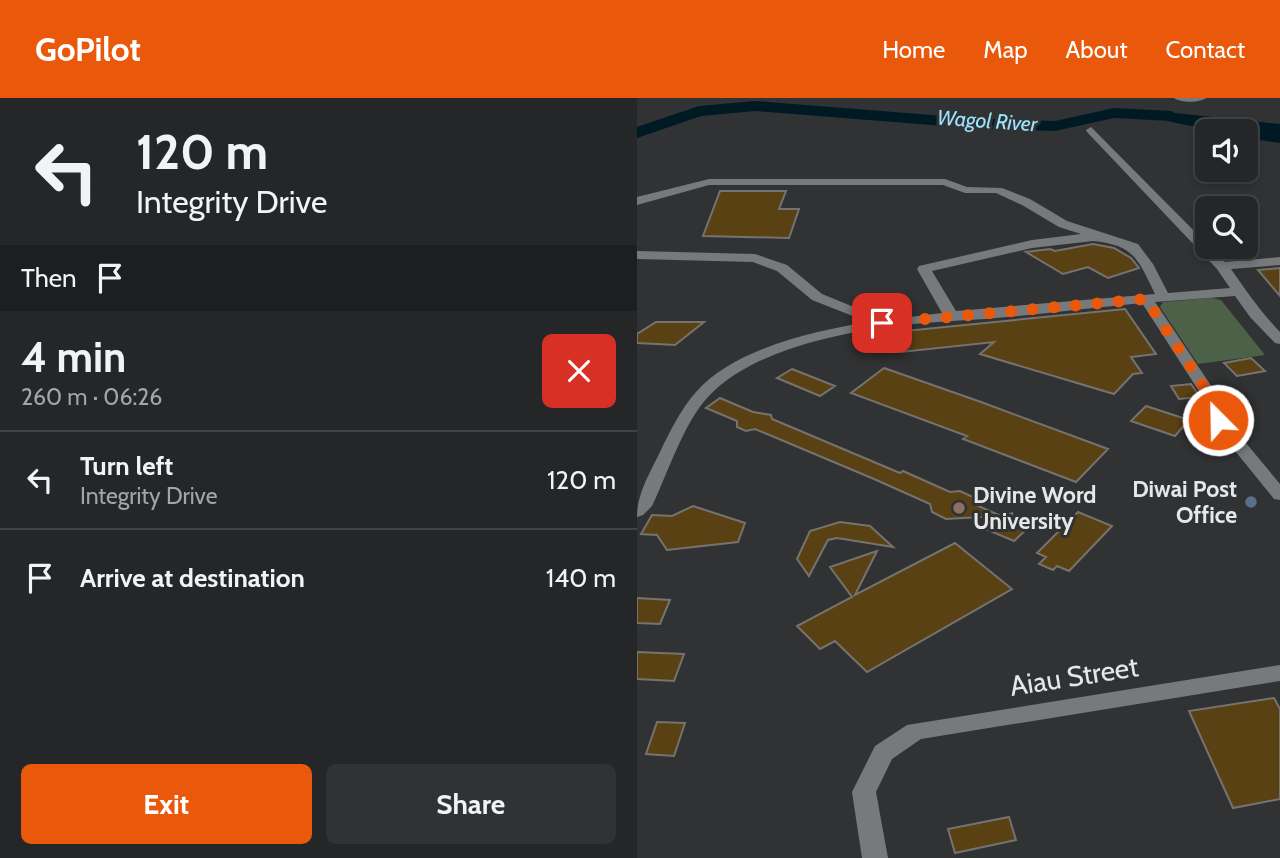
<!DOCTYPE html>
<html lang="en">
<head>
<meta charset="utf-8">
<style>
	:root { --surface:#242627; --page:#303233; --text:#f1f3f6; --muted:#a3a5a7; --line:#414344; --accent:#ea580c }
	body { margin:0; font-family:Cabin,sans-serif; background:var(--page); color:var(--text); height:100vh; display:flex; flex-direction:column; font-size:26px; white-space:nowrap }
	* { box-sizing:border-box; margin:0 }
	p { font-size:23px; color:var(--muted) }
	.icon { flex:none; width:38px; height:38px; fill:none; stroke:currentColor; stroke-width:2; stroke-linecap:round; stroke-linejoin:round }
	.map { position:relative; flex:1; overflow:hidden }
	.sheet { display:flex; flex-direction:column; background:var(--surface); width:637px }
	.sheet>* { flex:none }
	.hud { background:#242627; color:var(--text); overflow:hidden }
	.tools { position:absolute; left:558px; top:21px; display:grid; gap:14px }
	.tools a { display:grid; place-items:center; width:63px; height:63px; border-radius:10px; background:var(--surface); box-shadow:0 4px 10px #0003,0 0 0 2px var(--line); font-size:35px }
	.pin { position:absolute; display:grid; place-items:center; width:60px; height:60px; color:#fff; margin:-30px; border-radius:14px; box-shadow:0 4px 10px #0006 }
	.me { position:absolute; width:77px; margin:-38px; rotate:337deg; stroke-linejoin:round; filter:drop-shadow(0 0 5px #0008) }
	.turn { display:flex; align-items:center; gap:24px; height:147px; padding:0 21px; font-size:32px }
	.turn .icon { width:91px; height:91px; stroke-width:2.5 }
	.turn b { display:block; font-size:49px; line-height:60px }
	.then { display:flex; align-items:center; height:66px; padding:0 21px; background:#0003; gap:14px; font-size:26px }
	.round { display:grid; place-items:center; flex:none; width:74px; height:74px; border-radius:10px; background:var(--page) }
	.summary { display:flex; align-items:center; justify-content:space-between; height:119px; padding:0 21px }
	h1 { font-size:42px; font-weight:700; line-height:52px }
	.action { display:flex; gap:14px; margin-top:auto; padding:14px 21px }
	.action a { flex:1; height:80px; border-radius:10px; background:var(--accent); color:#fff; font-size:28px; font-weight:700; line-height:80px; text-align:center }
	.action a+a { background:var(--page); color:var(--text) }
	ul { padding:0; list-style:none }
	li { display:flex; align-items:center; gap:21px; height:98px; padding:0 21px; border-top:2px solid var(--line) }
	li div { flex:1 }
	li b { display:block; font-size:26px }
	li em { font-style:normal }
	header { display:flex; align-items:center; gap:42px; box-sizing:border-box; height:98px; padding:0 35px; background:var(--accent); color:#fff }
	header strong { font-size:33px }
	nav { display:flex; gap:38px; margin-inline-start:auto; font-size:24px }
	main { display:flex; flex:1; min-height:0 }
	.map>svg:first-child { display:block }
	.green { fill:#4c6147 }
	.water { fill:#001a24 }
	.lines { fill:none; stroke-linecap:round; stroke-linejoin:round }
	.river { fill:#001a24; fill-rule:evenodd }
	.building { fill:#5a4114; stroke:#757370; stroke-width:2 }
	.minor { fill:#777a7c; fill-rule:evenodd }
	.route { stroke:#ea580c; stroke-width:12; stroke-dasharray:0 21.6 }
	.service-dot { fill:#5c6f8a; stroke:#303234; stroke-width:2.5 }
	.education-dot { fill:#8d6e63; stroke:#303234; stroke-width:2.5 }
	.labels { text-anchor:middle; stroke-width:6; stroke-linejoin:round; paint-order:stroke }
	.far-water-label { font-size:21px; font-style:italic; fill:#9de4fe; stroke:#303234 }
	.poi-label { font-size:23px; font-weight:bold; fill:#e5e7e8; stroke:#303234; text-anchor:end }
	.near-street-label { font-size:28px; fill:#e5e7e8; stroke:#303234 }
</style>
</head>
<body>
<header>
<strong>GoPilot</strong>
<nav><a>Home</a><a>Map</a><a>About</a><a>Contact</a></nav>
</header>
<main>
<section class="sheet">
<div class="hud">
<div class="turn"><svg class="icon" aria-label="left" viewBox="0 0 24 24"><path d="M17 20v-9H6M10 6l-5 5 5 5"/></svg><div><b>120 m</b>Integrity Drive</div></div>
<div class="then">Then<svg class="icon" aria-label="arrive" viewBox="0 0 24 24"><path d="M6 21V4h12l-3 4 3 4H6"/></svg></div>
</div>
<div class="summary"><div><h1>4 min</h1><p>260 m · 06:26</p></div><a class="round" style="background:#d93025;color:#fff"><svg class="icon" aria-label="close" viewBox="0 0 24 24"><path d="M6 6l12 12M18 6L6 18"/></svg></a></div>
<ul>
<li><svg class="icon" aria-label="left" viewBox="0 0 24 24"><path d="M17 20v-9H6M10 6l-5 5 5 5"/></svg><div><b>Turn left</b><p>Integrity Drive</p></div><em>120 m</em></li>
<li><svg class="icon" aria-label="arrive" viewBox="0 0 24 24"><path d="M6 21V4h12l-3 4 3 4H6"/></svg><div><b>Arrive at destination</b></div><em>140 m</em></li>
</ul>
<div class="action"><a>Exit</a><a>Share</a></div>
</section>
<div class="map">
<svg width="643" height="760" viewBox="0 0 643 760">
	<rect width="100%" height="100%" fill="#303234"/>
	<path class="green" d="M 574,200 L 584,202 L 628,257 L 561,266 L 523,209 L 526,204 Z"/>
	<path class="water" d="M 538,15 L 643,26 L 643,45 L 609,40 L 609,33 L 578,33 L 530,23 Z"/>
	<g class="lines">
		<path class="river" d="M 118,3 L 332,20 L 418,23 L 477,10 L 534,13 L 543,18 L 534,23 L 477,20 L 418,33 L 332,30 L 118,13 L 64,18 L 0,40 L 0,29 L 62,8 Z"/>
	</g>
	<path class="building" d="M 83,93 L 149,93 L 142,111 L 162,111 L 152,140 L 66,138 Z
		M 456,146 L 477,150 L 494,160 L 502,170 L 471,180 L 451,169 L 426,176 L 389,154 L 413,151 L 418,153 Z
		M 643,170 L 643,198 L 621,172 Z
		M 488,211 L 519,256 L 494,259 L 505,275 L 496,276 L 477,296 L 343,256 L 357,244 L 264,254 L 257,234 Z
		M 19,224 L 67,224 L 38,247 L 0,245 L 0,236 Z
		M 614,260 L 628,273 L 600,278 L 587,265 Z
		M 247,270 L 344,304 L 471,351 L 439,384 L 326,341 L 330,338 L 214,295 Z
		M 155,271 L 198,288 L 183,298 L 140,280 Z
		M 554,286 L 563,299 L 542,301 L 534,288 Z
		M 83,300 L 116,314 L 134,317 L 135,321 L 263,375 L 266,373 L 313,394 L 323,393 L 336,399 L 337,406 L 364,418 L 309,421 L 295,414 L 293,406 L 237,381 L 118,331 L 109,333 L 100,329 L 100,323 L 69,310 Z
		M 509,308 L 552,322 L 538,338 L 494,323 Z
		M 56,408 L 108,425 L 101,444 L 30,452 L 20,437 L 4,436 L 15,417 L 35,418 Z
		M 441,414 L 475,428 L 432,473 L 420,468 L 416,472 L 402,466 L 409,459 L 400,455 Z
		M 375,415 L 376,422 L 392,429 L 377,443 L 346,430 Z
		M 203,424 L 233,428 L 256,449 L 200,440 L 191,442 L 172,478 L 160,461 L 173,433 Z
		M 318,445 L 375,491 L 230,574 L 198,543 L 183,551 L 160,528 L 215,499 L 193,469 L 240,453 L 218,497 Z
		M 0,500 L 33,502 L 23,526 L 0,525 Z
		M 0,554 L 47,556 L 37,583 L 0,581 Z
		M 637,600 L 643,611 L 643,701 L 596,710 L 552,613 Z
		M 20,624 L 48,625 L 37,658 L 9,656 Z
		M 372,719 L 379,742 L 318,755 L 311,731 Z"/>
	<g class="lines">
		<path class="minor" d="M 537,0 L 569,0 C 562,5 544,5 537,0 Z
			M 454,29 L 588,164 L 643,159 L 643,167 L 594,171 C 610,194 623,213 643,234 L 643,246 L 638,245 L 613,219 L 598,198 L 518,204 L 585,304 L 589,321 L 643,386 L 643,402 L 637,401 L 573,322 L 569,304 L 505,205 C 442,211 377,220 315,223 C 241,227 123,243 71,299 C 46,326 31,375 15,408 L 6,417 L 0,419 C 0,395 13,375 23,354 C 33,333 44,311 59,294 C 96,251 177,233 231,224 L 175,202 L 140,173 L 116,164 L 0,161 L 0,153 L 118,156 L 150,167 L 185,196 L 249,222 L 305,215 L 280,171 L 282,168 L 395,142 L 444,136 L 422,129 L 385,107 L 359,95 L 328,95 L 306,87 L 72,87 L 0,107 L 0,99 L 72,81 L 308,81 L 330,89 L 365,90 L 393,101 L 430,123 L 501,146 L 516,166 L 531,195 L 593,190 L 580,171 L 450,34 L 449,32 ZM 456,143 C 497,147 501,161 518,196 L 319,213 L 295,173 L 395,150 Z
			M 643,567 L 643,583 L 284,641 L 255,661 L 239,694 L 251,760 L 225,760 L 215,694 L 238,648 L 270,627 Z"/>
	</g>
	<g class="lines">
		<path class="route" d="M 245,225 L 509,201 L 577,304 L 581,322"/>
	</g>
	<circle class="service-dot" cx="614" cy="404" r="7"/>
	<circle class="education-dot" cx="322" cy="410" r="7"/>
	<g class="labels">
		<g class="far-water-label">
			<text transform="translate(350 23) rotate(4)" y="7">Wagol River</text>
		</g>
		<g class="poi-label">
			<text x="600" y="399">Diwai Post<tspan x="600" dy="26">Office</tspan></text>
			<text x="336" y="405" text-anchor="start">Divine Word<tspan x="336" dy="26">University</tspan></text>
		</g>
		<g class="near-street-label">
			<text transform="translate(437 578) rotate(-9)" y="10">Aiau Street</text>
		</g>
	</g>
</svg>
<div class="tools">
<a><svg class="icon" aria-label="sound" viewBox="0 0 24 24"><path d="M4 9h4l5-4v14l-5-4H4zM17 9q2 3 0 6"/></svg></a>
<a><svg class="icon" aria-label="search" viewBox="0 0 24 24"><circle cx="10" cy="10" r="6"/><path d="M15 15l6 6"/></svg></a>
</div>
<div class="pin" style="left:245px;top:225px;background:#d93025"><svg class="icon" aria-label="arrive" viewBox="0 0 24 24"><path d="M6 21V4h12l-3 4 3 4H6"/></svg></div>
<svg class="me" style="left:581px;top:322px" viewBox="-20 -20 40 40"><circle r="17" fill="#ea580c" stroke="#fff" stroke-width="3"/><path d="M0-11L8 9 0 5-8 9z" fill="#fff"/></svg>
</div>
</main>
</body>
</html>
